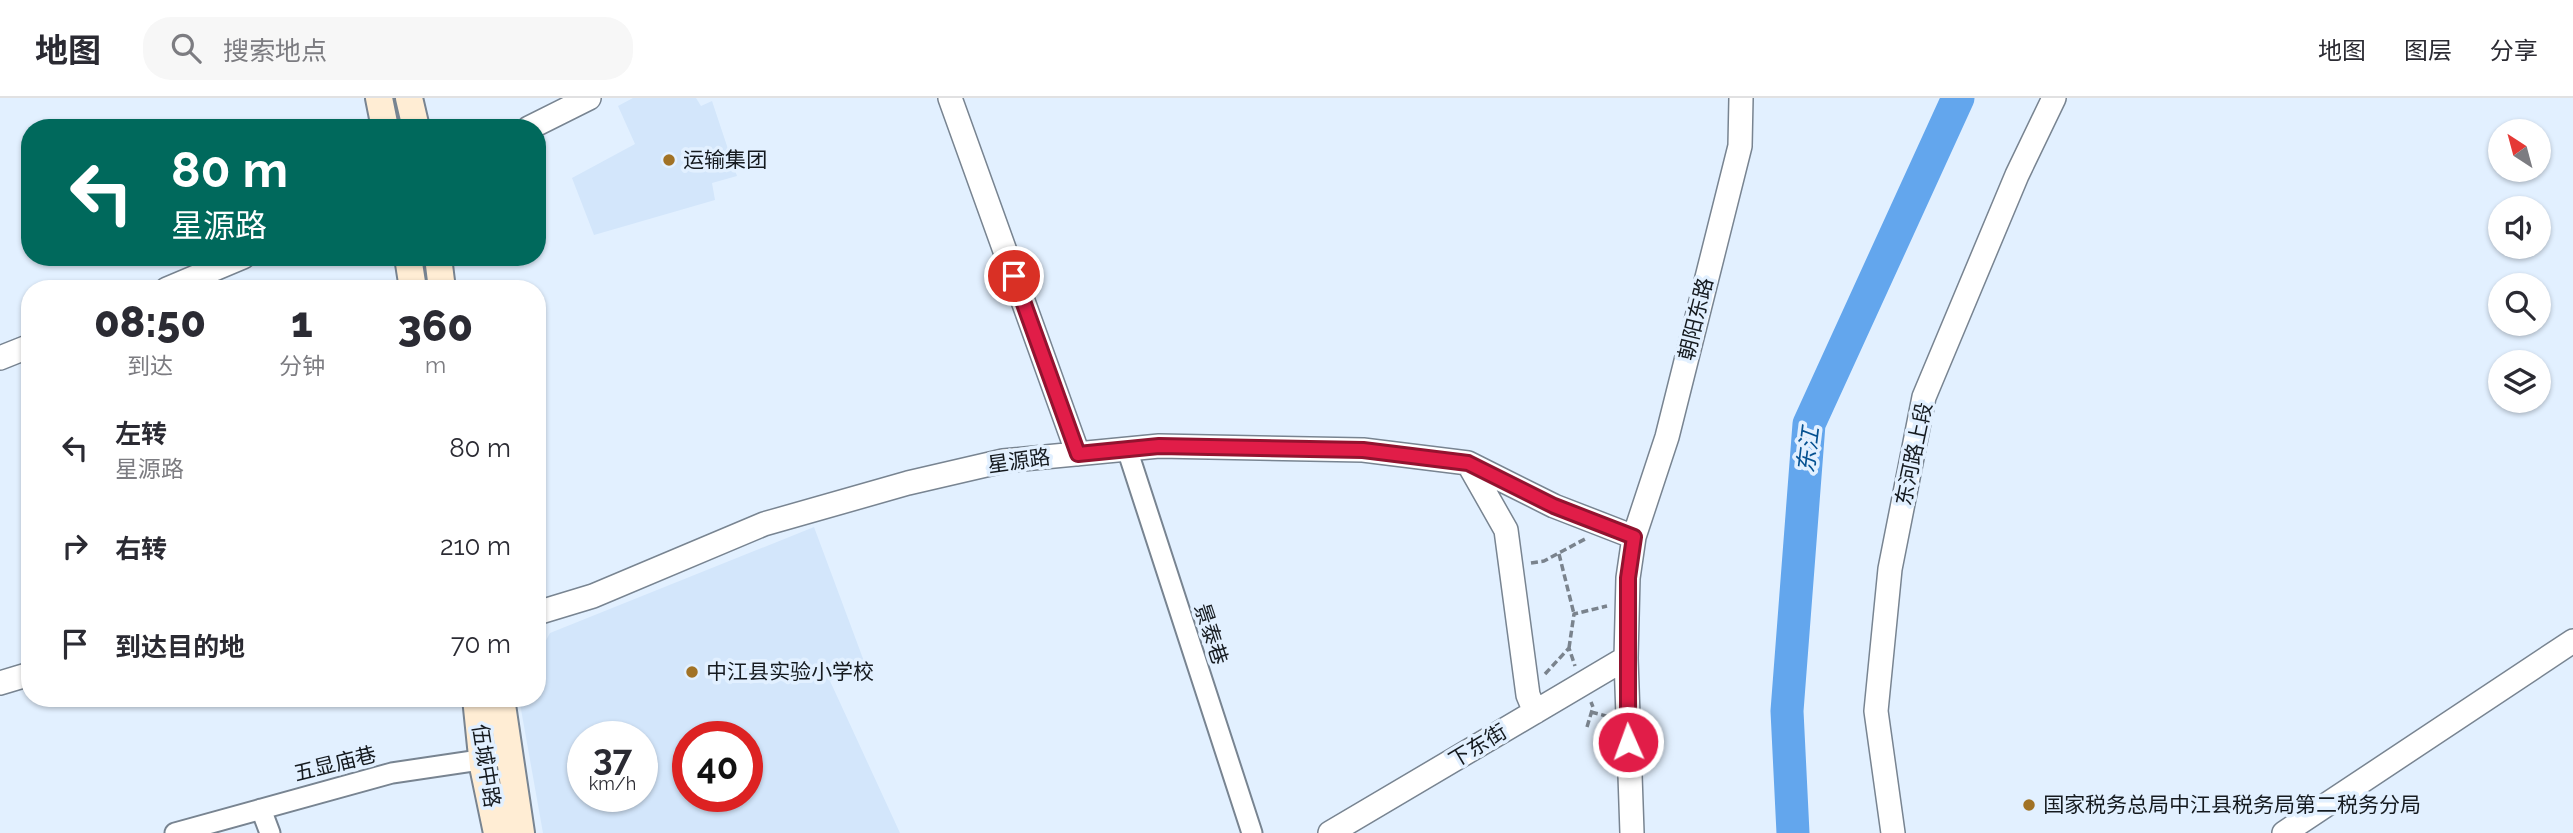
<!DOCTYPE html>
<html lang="zh">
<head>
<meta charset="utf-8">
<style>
	:root { --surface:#fff; --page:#f7f7f7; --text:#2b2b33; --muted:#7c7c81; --line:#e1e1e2 }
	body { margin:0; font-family:Raleway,"Noto Sans SC",sans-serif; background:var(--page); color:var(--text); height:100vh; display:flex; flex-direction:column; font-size:26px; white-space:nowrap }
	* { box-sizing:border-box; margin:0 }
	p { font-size:23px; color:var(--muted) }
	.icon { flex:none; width:38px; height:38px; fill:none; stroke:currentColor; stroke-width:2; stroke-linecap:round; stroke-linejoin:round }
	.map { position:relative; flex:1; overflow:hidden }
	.panel { position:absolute; left:21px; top:182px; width:525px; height:427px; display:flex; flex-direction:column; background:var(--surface); border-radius:28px; box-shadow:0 2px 5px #0004 }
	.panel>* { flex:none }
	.top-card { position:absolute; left:21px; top:21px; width:525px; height:147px; border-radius:28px; box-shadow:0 2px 5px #0004; background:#00695c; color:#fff; overflow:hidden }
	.needle { width:46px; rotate:324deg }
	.tools { position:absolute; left:2488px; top:21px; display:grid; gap:14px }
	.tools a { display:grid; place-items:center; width:63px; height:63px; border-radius:50%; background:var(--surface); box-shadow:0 2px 5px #0004; font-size:35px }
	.speed { position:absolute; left:567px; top:623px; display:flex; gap:14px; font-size:35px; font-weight:700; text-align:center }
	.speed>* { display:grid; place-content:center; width:91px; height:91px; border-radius:50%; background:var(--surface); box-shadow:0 2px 5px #0004; line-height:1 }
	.speed small { font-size:18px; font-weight:400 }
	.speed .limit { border:10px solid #d22; background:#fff; color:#111 }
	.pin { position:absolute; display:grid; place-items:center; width:60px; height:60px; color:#fff; margin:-30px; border:4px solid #fff; border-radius:50%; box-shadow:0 2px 7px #0007 }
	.me { position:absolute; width:77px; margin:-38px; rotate:358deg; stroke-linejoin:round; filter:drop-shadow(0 0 5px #0008) }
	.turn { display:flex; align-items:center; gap:24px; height:147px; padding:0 35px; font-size:32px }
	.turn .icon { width:91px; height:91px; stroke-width:2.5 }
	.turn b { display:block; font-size:49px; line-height:60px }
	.eta { display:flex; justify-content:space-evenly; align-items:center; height:119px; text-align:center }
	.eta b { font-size:42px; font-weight:800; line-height:49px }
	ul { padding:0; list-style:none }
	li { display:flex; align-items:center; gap:21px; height:98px; padding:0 35px }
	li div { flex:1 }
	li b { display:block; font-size:26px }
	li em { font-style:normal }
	header { display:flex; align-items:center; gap:42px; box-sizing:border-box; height:98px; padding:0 35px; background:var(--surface); border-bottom:2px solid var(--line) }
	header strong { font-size:33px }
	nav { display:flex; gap:38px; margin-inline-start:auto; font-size:24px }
	.search { width:490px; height:63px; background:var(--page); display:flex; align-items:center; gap:18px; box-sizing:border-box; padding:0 24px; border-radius:28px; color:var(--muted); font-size:26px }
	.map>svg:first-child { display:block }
	.built { fill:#d3e6fb; fill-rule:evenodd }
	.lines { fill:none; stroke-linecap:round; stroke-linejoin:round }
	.river { stroke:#63a6ed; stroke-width:33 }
	.minor-casing { stroke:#788491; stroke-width:23 }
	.tertiary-casing { stroke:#788491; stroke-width:26 }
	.secondary-casing { stroke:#788491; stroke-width:30 }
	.path { stroke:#7a838d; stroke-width:3.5; stroke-dasharray:7 3.5; stroke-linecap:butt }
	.minor { stroke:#fff; stroke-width:19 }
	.tertiary { stroke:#fff; stroke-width:23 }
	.secondary { stroke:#ffedd4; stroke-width:26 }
	.route-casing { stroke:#92132f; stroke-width:18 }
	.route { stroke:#e11d48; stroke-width:12 }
	.poi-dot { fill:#a17225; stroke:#e2f0ff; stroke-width:2.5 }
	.labels { text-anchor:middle; stroke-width:7; stroke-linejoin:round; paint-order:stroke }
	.poi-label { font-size:21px; fill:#151a1f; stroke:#e2f0ff; text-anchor:start }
	.street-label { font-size:21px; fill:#151a1f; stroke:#e2f0ff }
	.water-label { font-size:23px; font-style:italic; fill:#055191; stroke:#e2f0ff }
</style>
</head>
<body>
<header>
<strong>地图</strong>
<div class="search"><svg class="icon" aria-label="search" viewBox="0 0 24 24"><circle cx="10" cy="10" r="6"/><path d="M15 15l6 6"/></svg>搜索地点</div>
<nav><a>地图</a><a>图层</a><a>分享</a></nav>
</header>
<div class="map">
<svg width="2573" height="735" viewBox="0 0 2573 735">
	<rect width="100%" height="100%" fill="#e2f0ff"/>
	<path class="built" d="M 633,0 L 696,0 L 701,8 L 712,3 L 737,78 L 712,85 L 715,102 L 594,137 L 572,80 L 635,46 L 618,8 Z
		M 814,429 L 865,566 L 830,583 L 900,735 L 543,735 L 519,600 L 537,600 L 537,559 L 550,535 ZM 583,639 L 642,639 L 642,698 L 583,698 ZM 688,639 L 747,639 L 747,698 L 688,698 Z"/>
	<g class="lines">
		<path class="river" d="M 1793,735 L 1787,613 L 1809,326 L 1958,0"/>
		<defs>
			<path id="minor" d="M 1127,351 L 1252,735
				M 261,711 L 270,735
				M 175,735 L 392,675 L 493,660"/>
			<path id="tertiary" d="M 950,0 L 1078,356
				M 529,30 L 589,0
				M 167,191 L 243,159
				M 0,260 L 30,248
				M 1468,365 L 1506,432 L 1528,597 L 1535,614
				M 537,515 L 593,498 L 764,426 L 908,385 L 1003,363 L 1159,348 L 1363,352 L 1468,365 L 1554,408 L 1634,439
				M 0,585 L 30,576
				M 1330,735 L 1626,560
				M 1632,735 L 1626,560 L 1628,480 L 1634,439 L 1667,339 L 1740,48 L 1741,0
				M 1893,735 L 1876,613 L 1890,471 L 1924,299 L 2017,77 L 2054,0
				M 2284,735 L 2573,543"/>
			<path id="secondary" d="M 379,0 L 385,30
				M 409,0 L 416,30
				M 408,159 L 413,191
				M 438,159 L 442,191
				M 476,600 L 483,668 L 497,735
				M 501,600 L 521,735"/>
		</defs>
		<use href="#minor" class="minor-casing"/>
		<use href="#tertiary" class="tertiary-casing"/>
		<use href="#secondary" class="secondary-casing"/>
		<path class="path" d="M 1559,456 L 1574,516
			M 1531,465 L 1544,463 L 1585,441
			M 1569,550 L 1574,516 L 1607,508
			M 1545,576 L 1569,550 L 1575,568
			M 1591,614 L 1610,619
			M 1587,629 L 1593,609 L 1591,604"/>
		<use href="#minor" class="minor"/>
		<use href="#tertiary" class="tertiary"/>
		<use href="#secondary" class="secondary"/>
	</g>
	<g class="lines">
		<defs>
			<path id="route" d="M 1014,178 L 1078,356 L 1159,348 L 1363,352 L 1468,365 L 1554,408 L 1634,439 L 1628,480 L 1628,644"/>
		</defs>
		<use href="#route" class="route-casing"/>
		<use href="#route" class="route"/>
	</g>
	<g class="poi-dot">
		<circle cx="669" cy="62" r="7"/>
		<circle cx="692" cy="574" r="7"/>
		<circle cx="2029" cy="707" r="7"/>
	</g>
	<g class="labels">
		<g class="poi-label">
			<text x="683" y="69">运输集团</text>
			<text x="706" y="581">中江县实验小学校</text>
			<text x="2043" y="714">国家税务总局中江县税务局第二税务分局</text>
		</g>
		<g class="street-label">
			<text transform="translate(1696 221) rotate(-76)" y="7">朝阳东路</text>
			<text transform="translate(1914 356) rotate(-78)" y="7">东河路上段</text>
			<text transform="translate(1019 363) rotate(-8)" y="7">星源路</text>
			<text transform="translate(1211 536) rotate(72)" y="7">景泰巷</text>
			<text transform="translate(1478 648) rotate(-31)" y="7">下东街</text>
			<text transform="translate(335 666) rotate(-14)" y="7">五显庙巷</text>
			<text transform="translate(486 668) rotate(81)" y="7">伍城中路</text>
		</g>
		<g class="water-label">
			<text transform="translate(1808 352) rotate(-83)" y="8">东江</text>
		</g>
	</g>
</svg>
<div class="tools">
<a><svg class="needle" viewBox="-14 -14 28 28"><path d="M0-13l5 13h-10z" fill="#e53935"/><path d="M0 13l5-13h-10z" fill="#7c7c81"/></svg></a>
<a><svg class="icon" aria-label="sound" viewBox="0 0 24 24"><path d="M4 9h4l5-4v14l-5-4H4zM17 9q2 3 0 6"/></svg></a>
<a><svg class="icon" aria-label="search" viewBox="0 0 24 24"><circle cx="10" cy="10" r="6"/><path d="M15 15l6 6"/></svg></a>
<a><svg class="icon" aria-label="layers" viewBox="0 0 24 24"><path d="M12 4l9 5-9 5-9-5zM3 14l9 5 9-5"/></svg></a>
</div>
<div class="speed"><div>37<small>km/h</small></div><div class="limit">40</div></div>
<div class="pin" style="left:1014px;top:178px;background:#d93025"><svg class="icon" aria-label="arrive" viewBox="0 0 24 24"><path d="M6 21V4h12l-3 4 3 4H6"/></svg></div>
<svg class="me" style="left:1628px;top:644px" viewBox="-20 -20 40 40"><circle r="17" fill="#e11d48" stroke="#fff" stroke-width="3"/><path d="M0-11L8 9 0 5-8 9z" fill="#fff"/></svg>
<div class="top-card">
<div class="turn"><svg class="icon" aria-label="left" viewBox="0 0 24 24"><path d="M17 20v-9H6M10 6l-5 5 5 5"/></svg><div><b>80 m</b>星源路</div></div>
</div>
<section class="panel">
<div class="eta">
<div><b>08:50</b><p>到达</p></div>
<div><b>1</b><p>分钟</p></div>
<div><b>360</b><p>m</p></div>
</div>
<ul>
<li><svg class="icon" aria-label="left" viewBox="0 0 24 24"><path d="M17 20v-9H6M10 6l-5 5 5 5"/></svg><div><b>左转</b><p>星源路</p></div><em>80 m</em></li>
<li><svg class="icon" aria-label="right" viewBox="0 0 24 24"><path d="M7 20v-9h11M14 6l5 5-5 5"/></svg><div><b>右转</b></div><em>210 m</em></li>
<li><svg class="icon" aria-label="arrive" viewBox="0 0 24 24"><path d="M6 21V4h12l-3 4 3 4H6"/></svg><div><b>到达目的地</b></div><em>70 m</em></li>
</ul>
</section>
</div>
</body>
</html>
